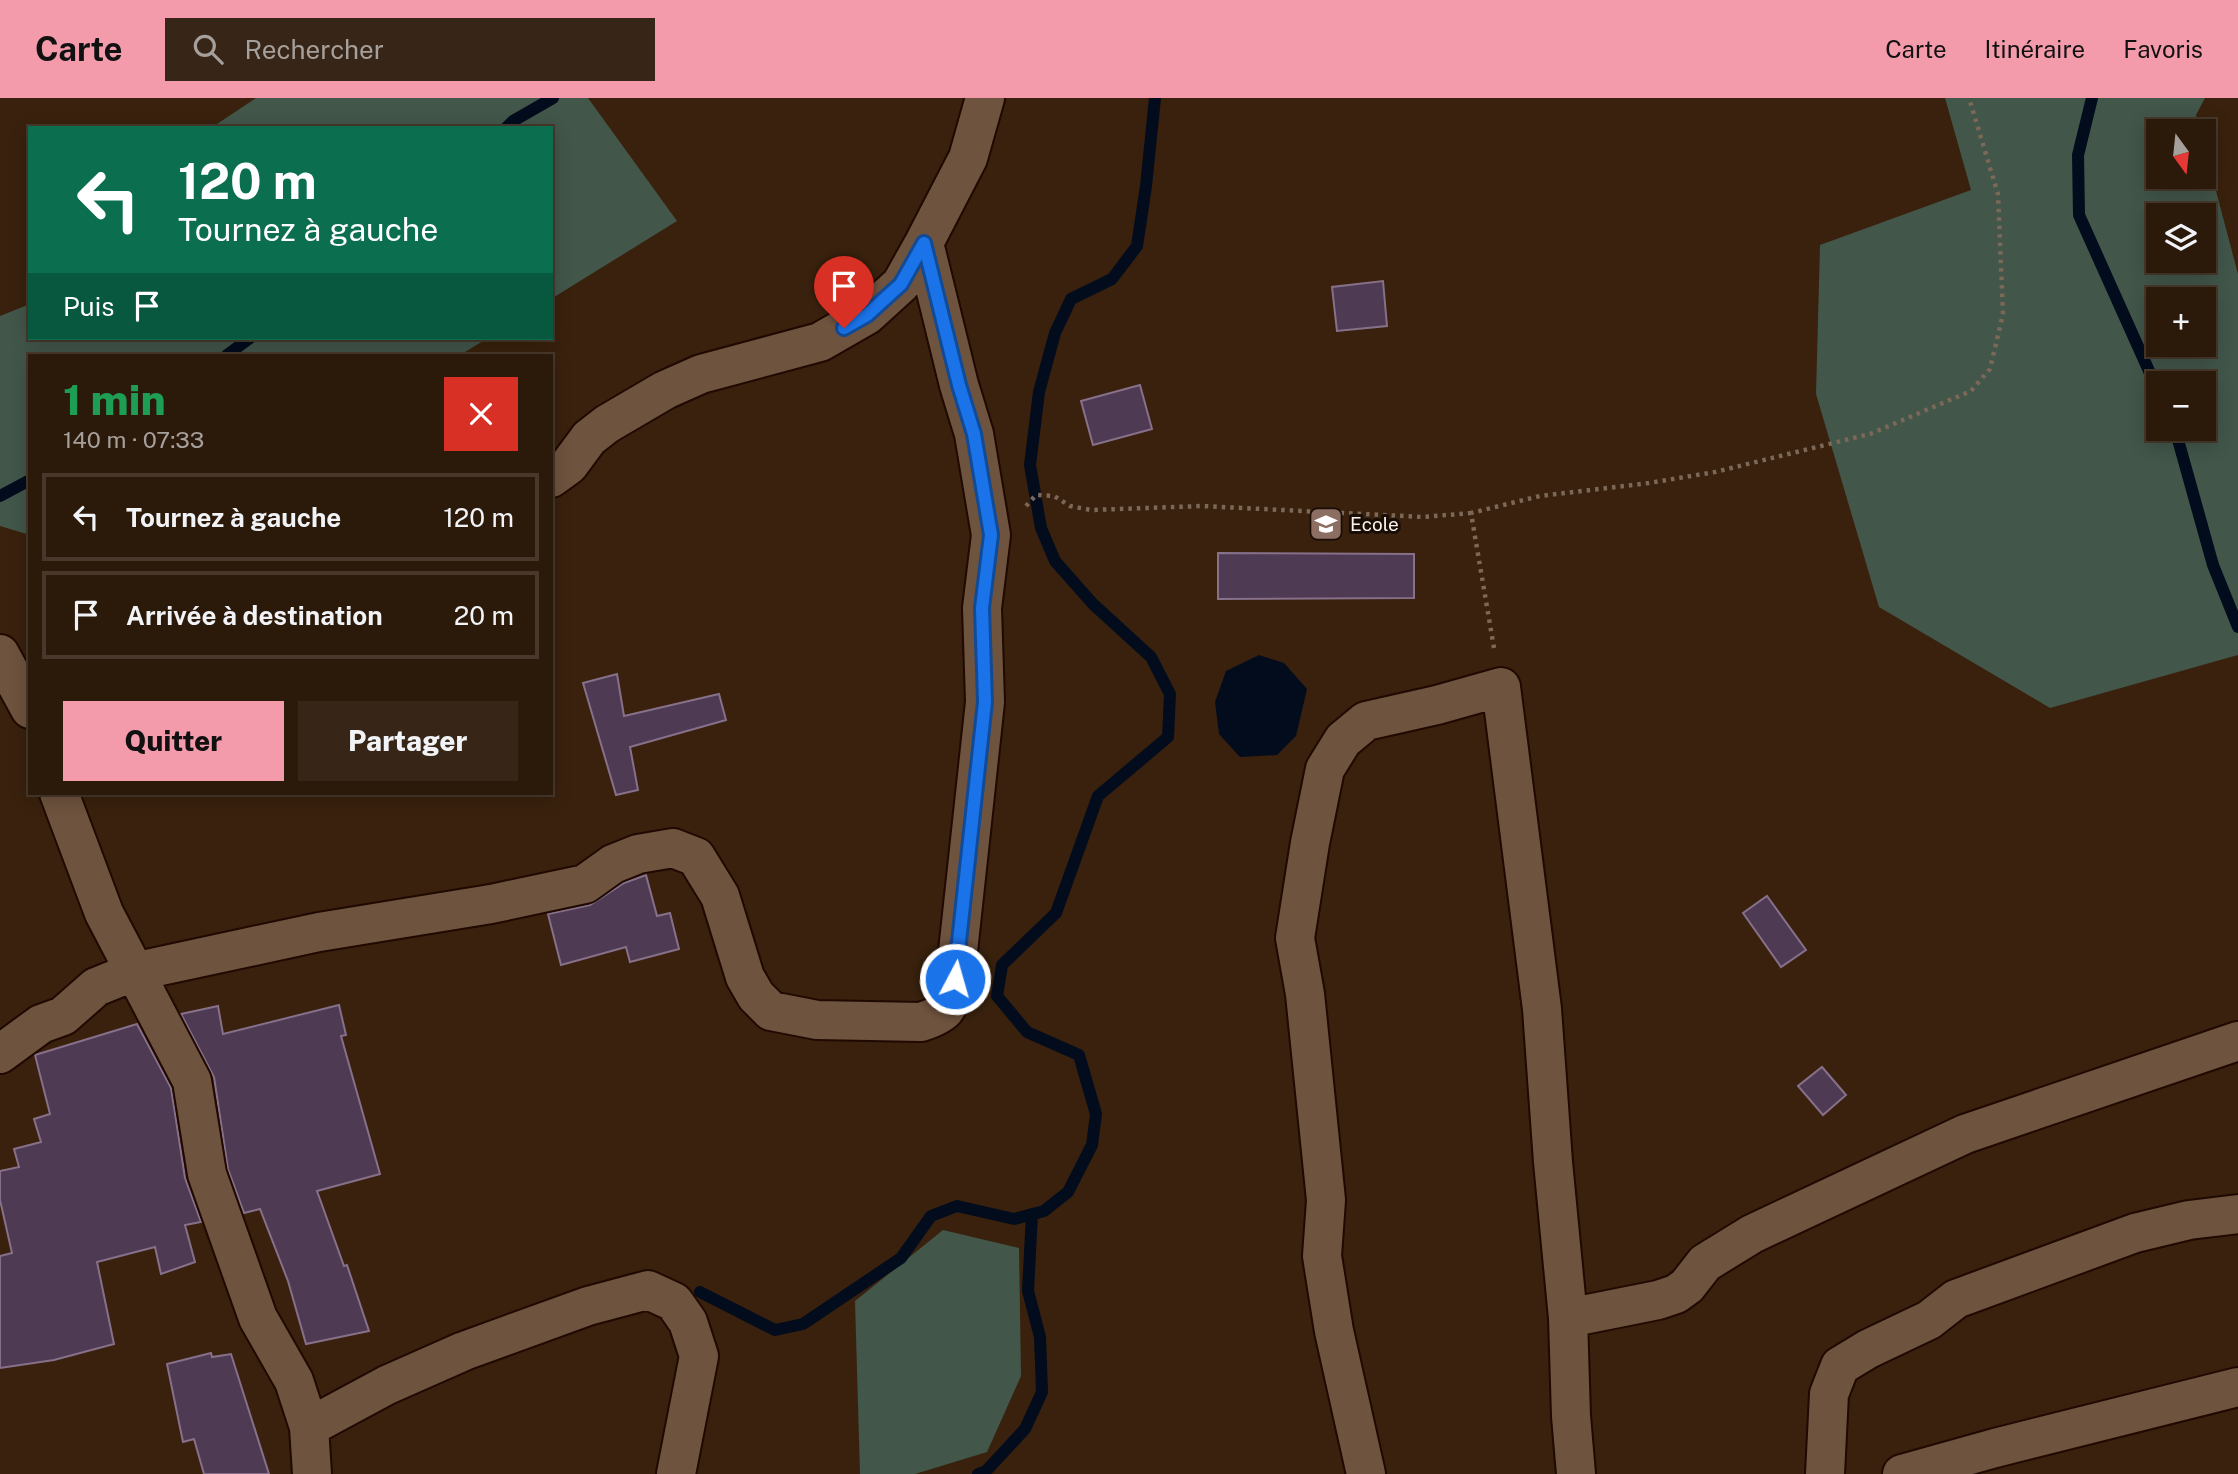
<!DOCTYPE html>
<html lang="fr">
<head>
<meta charset="utf-8">
<style>
	:root { --surface:#2b190a; --page:#372618; --text:#f1f3f6; --muted:#a6a09c; --line:#47382b; --accent:#f39aab }
	body { margin:0; font-family:"Public Sans",sans-serif; background:var(--page); color:var(--text); height:100vh; display:flex; flex-direction:column; font-size:26px; white-space:nowrap }
	* { box-sizing:border-box; margin:0 }
	p { font-size:23px; color:var(--muted) }
	.icon { flex:none; width:38px; height:38px; fill:none; stroke:currentColor; stroke-width:2; stroke-linecap:round; stroke-linejoin:round }
	.map { position:relative; flex:1; overflow:hidden }
	.drawer { position:absolute; left:28px; top:256px; width:525px; height:441px; display:flex; flex-direction:column; background:var(--surface); border-radius:0px; box-shadow:0 4px 18px #0003,0 0 0 2px var(--line) }
	.drawer>* { flex:none }
	.top-card { position:absolute; left:28px; top:28px; width:525px; height:214px; border-radius:0px; box-shadow:0 4px 18px #0003,0 0 0 2px var(--line); background:#0b6e4f; color:#fff; overflow:hidden }
	.needle { width:46px; rotate:165deg }
	.tools { position:absolute; left:2146px; top:21px; display:grid; gap:14px }
	.tools a { display:grid; place-items:center; width:70px; height:70px; border-radius:0px; background:var(--surface); box-shadow:0 4px 18px #0003,0 0 0 2px var(--line); font-size:35px }
	.pin { position:absolute; display:grid; place-items:center; width:60px; height:60px; color:#fff; margin:-72px -30px; border-radius:50% 50% 50% 0; rotate:-45deg; box-shadow:0 0 7px #0007 }
	.pin .icon { rotate:45deg }
	.me { position:absolute; width:77px; margin:-38px; rotate:6deg; stroke-linejoin:round; filter:drop-shadow(0 0 5px #0008) }
	.turn { display:flex; align-items:center; gap:24px; height:147px; padding:0 35px; font-size:32px }
	.turn .icon { width:91px; height:91px; stroke-width:2.5 }
	.turn b { display:block; font-size:49px; line-height:60px }
	.then { display:flex; align-items:center; height:66px; padding:0 35px; background:#0003; gap:14px; font-size:26px }
	.round { display:grid; place-items:center; flex:none; width:74px; height:74px; border-radius:0px; background:var(--page) }
	.head { display:flex; align-items:center; justify-content:space-between; height:119px; padding:0 35px }
	h1 { font-size:42px; font-weight:800; line-height:52px; color:#1e9e55 }
	.button { display:flex; gap:14px; margin-top:auto; padding:14px 35px }
	.button a { flex:1; height:80px; border-radius:0px; background:var(--accent); color:#111; font-size:28px; font-weight:800; line-height:80px; text-align:center }
	.button a+a { background:var(--page); color:var(--text) }
	ul { padding:0; list-style:none }
	li { display:flex; align-items:center; gap:21px; height:88px; margin:0 14px 10px; padding:0 21px; border:4px solid var(--line); border-radius:0px }
	li div { flex:1 }
	li b { display:block; font-size:26px }
	li em { font-style:normal }
	header { display:flex; align-items:center; gap:42px; box-sizing:border-box; height:98px; padding:0 35px; background:var(--accent); color:#111 }
	header strong { font-size:33px }
	nav { display:flex; gap:38px; margin-inline-start:auto; font-size:24px }
	.search { width:490px; height:63px; background:var(--page); display:flex; align-items:center; gap:18px; box-sizing:border-box; padding:0 24px; border-radius:0px; color:var(--muted); font-size:26px }
	.map>svg:first-child { display:block }
	.green { fill:#42564a; fill-rule:evenodd }
	.water { fill:#020c1d }
	.lines { fill:none; stroke-linecap:round; stroke-linejoin:round }
	.stream { stroke:#020c1d; stroke-width:12 }
	.building { fill:#4e3a52; stroke:#87708a; stroke-width:2 }
	.minor-casing { stroke:#1f0900; stroke-width:42 }
	.path { stroke:#7b6858; stroke-width:4.5; stroke-dasharray:3.5 5; stroke-linecap:butt }
	.minor { stroke:#6e533e; stroke-width:38 }
	.route-casing { stroke:#114b97; stroke-width:18 }
	.route { stroke:#1a73e8; stroke-width:12 }
	.labels { text-anchor:middle; stroke-width:6; stroke-linejoin:round; paint-order:stroke }
	.poi-label { font-size:19px; fill:#fdf3ec; stroke:#180e06; text-anchor:start }
</style>
</head>
<body>
<header>
<strong>Carte</strong>
<div class="search"><svg class="icon" aria-label="search" viewBox="0 0 24 24"><circle cx="10" cy="10" r="6"/><path d="M15 15l6 6"/></svg>Rechercher</div>
<nav><a>Carte</a><a>Itinéraire</a><a>Favoris</a></nav>
</header>
<div class="map">
<svg width="2238" height="1376" viewBox="0 0 2238 1376">
	<rect width="100%" height="100%" fill="#39210d"/>
	<path class="green" d="M 256,0 L 588,0 L 677,123 L 551,201 L 551,30 L 211,30 Z
		M 1945,0 L 2205,0 L 2196,17 L 2200,33 L 2158,33 L 2158,79 L 2203,79 L 2203,44 L 2238,176 L 2238,557 L 2050,610 L 1879,509 L 1816,296 L 1820,147 L 1971,92 ZM 2158,117 L 2203,117 L 2203,163 L 2158,163 ZM 2158,201 L 2203,201 L 2203,247 L 2158,247 ZM 2158,285 L 2203,285 L 2203,331 L 2158,331 Z
		M 30,206 L 30,240 L 488,240 L 460,257 L 30,257 L 30,437 L 0,428 L 0,218 Z
		M 943,1132 L 1019,1150 L 1021,1278 L 987,1354 L 915,1376 L 860,1376 L 855,1203 Z"/>
	<path class="water" d="M 1259,557 L 1284,565 L 1307,591 L 1296,638 L 1277,657 L 1240,659 L 1219,636 L 1215,604 L 1226,573 Z"/>
	<g class="lines">
		<path class="stream" d="M 2092,0 L 2078,57 L 2079,117 L 2158,293
			M 506,30 L 513,23 L 553,0
			M 227,257 L 250,240
			M 2175,331 L 2213,467 L 2238,529
			M 0,398 L 30,382
			M 700,1194 L 775,1232 L 803,1226 L 901,1160 L 931,1118 L 957,1108 L 1014,1121 L 1044,1113 L 1068,1094 L 1092,1047 L 1096,1016 L 1079,957 L 1027,934 L 997,898 L 1002,867 L 1056,815 L 1098,698 L 1168,639 L 1170,596 L 1151,559 L 1093,506 L 1055,463 L 1041,430 L 1030,367 L 1039,294 L 1055,235 L 1071,201 L 1112,181 L 1137,148 L 1146,88 L 1155,0
			M 978,1376 L 986,1373 L 1025,1331 L 1042,1294 L 1040,1239 L 1028,1193 L 1032,1116"/>
	</g>
	<path class="building" d="M 1383,183 L 1387,228 L 1337,233 L 1332,189 Z
		M 1140,287 L 1152,331 L 1093,347 L 1081,303 Z
		M 1218,455 L 1414,456 L 1414,500 L 1218,501 Z
		M 617,576 L 624,618 L 719,596 L 726,622 L 630,649 L 638,692 L 616,697 L 583,585 Z
		M 646,777 L 657,818 L 670,815 L 679,851 L 630,864 L 626,849 L 561,867 L 548,816 L 590,807 L 624,785 Z
		M 1767,798 L 1806,852 L 1781,869 L 1743,815 Z
		M 339,907 L 346,937 L 341,938 L 380,1076 L 317,1093 L 344,1168 L 347,1167 L 369,1233 L 306,1246 L 288,1183 L 260,1111 L 244,1115 L 228,1071 L 214,979 L 181,916 L 218,908 L 223,936 Z
		M 137,926 L 171,990 L 185,1080 L 201,1124 L 185,1127 L 195,1164 L 161,1176 L 155,1149 L 97,1164 L 114,1246 L 54,1262 L 0,1270 L 0,1158 L 12,1155 L 0,1102 L 0,1073 L 19,1069 L 14,1051 L 41,1044 L 34,1021 L 50,1016 L 35,957 Z
		M 1822,969 L 1846,997 L 1823,1017 L 1798,988 Z
		M 211,1255 L 212,1259 L 231,1256 L 269,1376 L 204,1376 L 194,1341 L 183,1344 L 167,1266 Z"/>
	<g class="lines">
		<defs>
			<path id="minor" d="M 551,380 L 569,367 L 589,340 L 607,326 L 665,292 L 701,276 L 820,244 L 867,217 L 901,186 L 924,145 L 968,60 L 985,0
				M 0,556 L 30,611
				M 59,695 L 104,815 L 192,983 L 207,1076 L 258,1220 L 294,1283 L 309,1329 L 312,1376
				M 0,956 L 41,926 L 63,918 L 96,889 L 133,874 L 319,834 L 491,806 L 585,786 L 613,766 L 638,756 L 673,750 L 696,759 L 720,798 L 745,879 L 756,898 L 771,913 L 817,922 L 921,924 C 951,914 948,909 955,881 L 985,604 L 982,510 L 991,437 L 974,336 L 959,287 L 924,145
				M 1568,1220 L 1658,1202 L 1676,1196 L 1687,1188 L 1705,1165 L 1752,1136 L 1965,1036 L 2238,943
				M 309,1329 L 387,1287 L 464,1253 L 588,1208 L 648,1192 L 674,1204 L 688,1224 L 699,1258 L 676,1376
				M 1366,1376 L 1334,1233 L 1322,1158 L 1326,1102 L 1305,896 L 1295,840 L 1310,745 L 1325,671 L 1343,642 L 1366,623 L 1437,607 L 1501,589 L 1542,911 L 1553,1064 L 1568,1220 L 1571,1318 L 1576,1376
				M 1825,1376 L 1829,1296 L 1840,1268 L 1868,1251 L 1929,1222 L 1956,1201 L 2135,1135 L 2189,1122 L 2238,1116
				M 1902,1376 L 1995,1350 L 2238,1289"/>
		</defs>
		<use href="#minor" class="minor-casing"/>
		<path class="path" d="M 1026,408 L 1036,397 L 1054,398 L 1070,408 L 1091,412 L 1202,408 L 1423,419 L 1471,415
			M 1494,550 L 1471,415 L 1540,398 L 1649,385 L 1715,374 L 1870,336 L 1971,293 L 1990,271 L 2003,216 L 1998,96 L 1969,0"/>
		<use href="#minor" class="minor"/>
	</g>
	<g class="lines">
		<defs>
			<path id="route" d="M 844,230 L 867,217 L 901,186 L 924,145 L 959,287 L 974,336 L 991,437 L 982,510 L 985,604 L 955,881"/>
		</defs>
		<use href="#route" class="route-casing"/>
		<use href="#route" class="route"/>
	</g>
	<defs>
		<symbol id="school-square" viewBox="-11 -11 22 22"><rect x="-9" y="-9" width="18" height="18" rx="4" fill="#8d6e63" stroke="#180e06"/><path d="M0-5L7-2L0 1L-7-2ZM-4 1L0 2.5L4 1V4Q0 6-4 4Z" fill="#fff"/></symbol>
	</defs>
	<g fill-rule="evenodd">
		<use href="#school-square" x="1307" y="407" width="38" height="38"/>
	</g>
	<g class="labels">
		<g class="poi-label">
			<text x="1350" y="433">Ecole</text>
		</g>
	</g>
</svg>
<div class="tools">
<a><svg class="needle" viewBox="-14 -14 28 28"><path d="M0-13l5 13h-10z" fill="#e53935"/><path d="M0 13l5-13h-10z" fill="#a6a09c"/></svg></a>
<a><svg class="icon" aria-label="layers" viewBox="0 0 24 24"><path d="M12 4l9 5-9 5-9-5zM3 14l9 5 9-5"/></svg></a>
<a>+</a>
<a>−</a>
</div>
<div class="pin" style="left:844px;top:230px;background:#d93025"><svg class="icon" aria-label="arrive" viewBox="0 0 24 24"><path d="M6 21V4h12l-3 4 3 4H6"/></svg></div>
<svg class="me" style="left:955px;top:881px" viewBox="-20 -20 40 40"><circle r="17" fill="#1a73e8" stroke="#fff" stroke-width="3"/><path d="M0-11L8 9 0 5-8 9z" fill="#fff"/></svg>
<div class="top-card">
<div class="turn"><svg class="icon" aria-label="left" viewBox="0 0 24 24"><path d="M17 20v-9H6M10 6l-5 5 5 5"/></svg><div><b>120 m</b>Tournez à gauche</div></div>
<div class="then">Puis<svg class="icon" aria-label="arrive" viewBox="0 0 24 24"><path d="M6 21V4h12l-3 4 3 4H6"/></svg></div>
</div>
<section class="drawer">
<div class="head"><div><h1>1 min</h1><p>140 m · 07:33</p></div><a class="round" style="background:#d93025;color:#fff"><svg class="icon" aria-label="close" viewBox="0 0 24 24"><path d="M6 6l12 12M18 6L6 18"/></svg></a></div>
<ul>
<li><svg class="icon" aria-label="left" viewBox="0 0 24 24"><path d="M17 20v-9H6M10 6l-5 5 5 5"/></svg><div><b>Tournez à gauche</b></div><em>120 m</em></li>
<li><svg class="icon" aria-label="arrive" viewBox="0 0 24 24"><path d="M6 21V4h12l-3 4 3 4H6"/></svg><div><b>Arrivée à destination</b></div><em>20 m</em></li>
</ul>
<div class="button"><a>Quitter</a><a>Partager</a></div>
</section>
</div>
</body>
</html>
